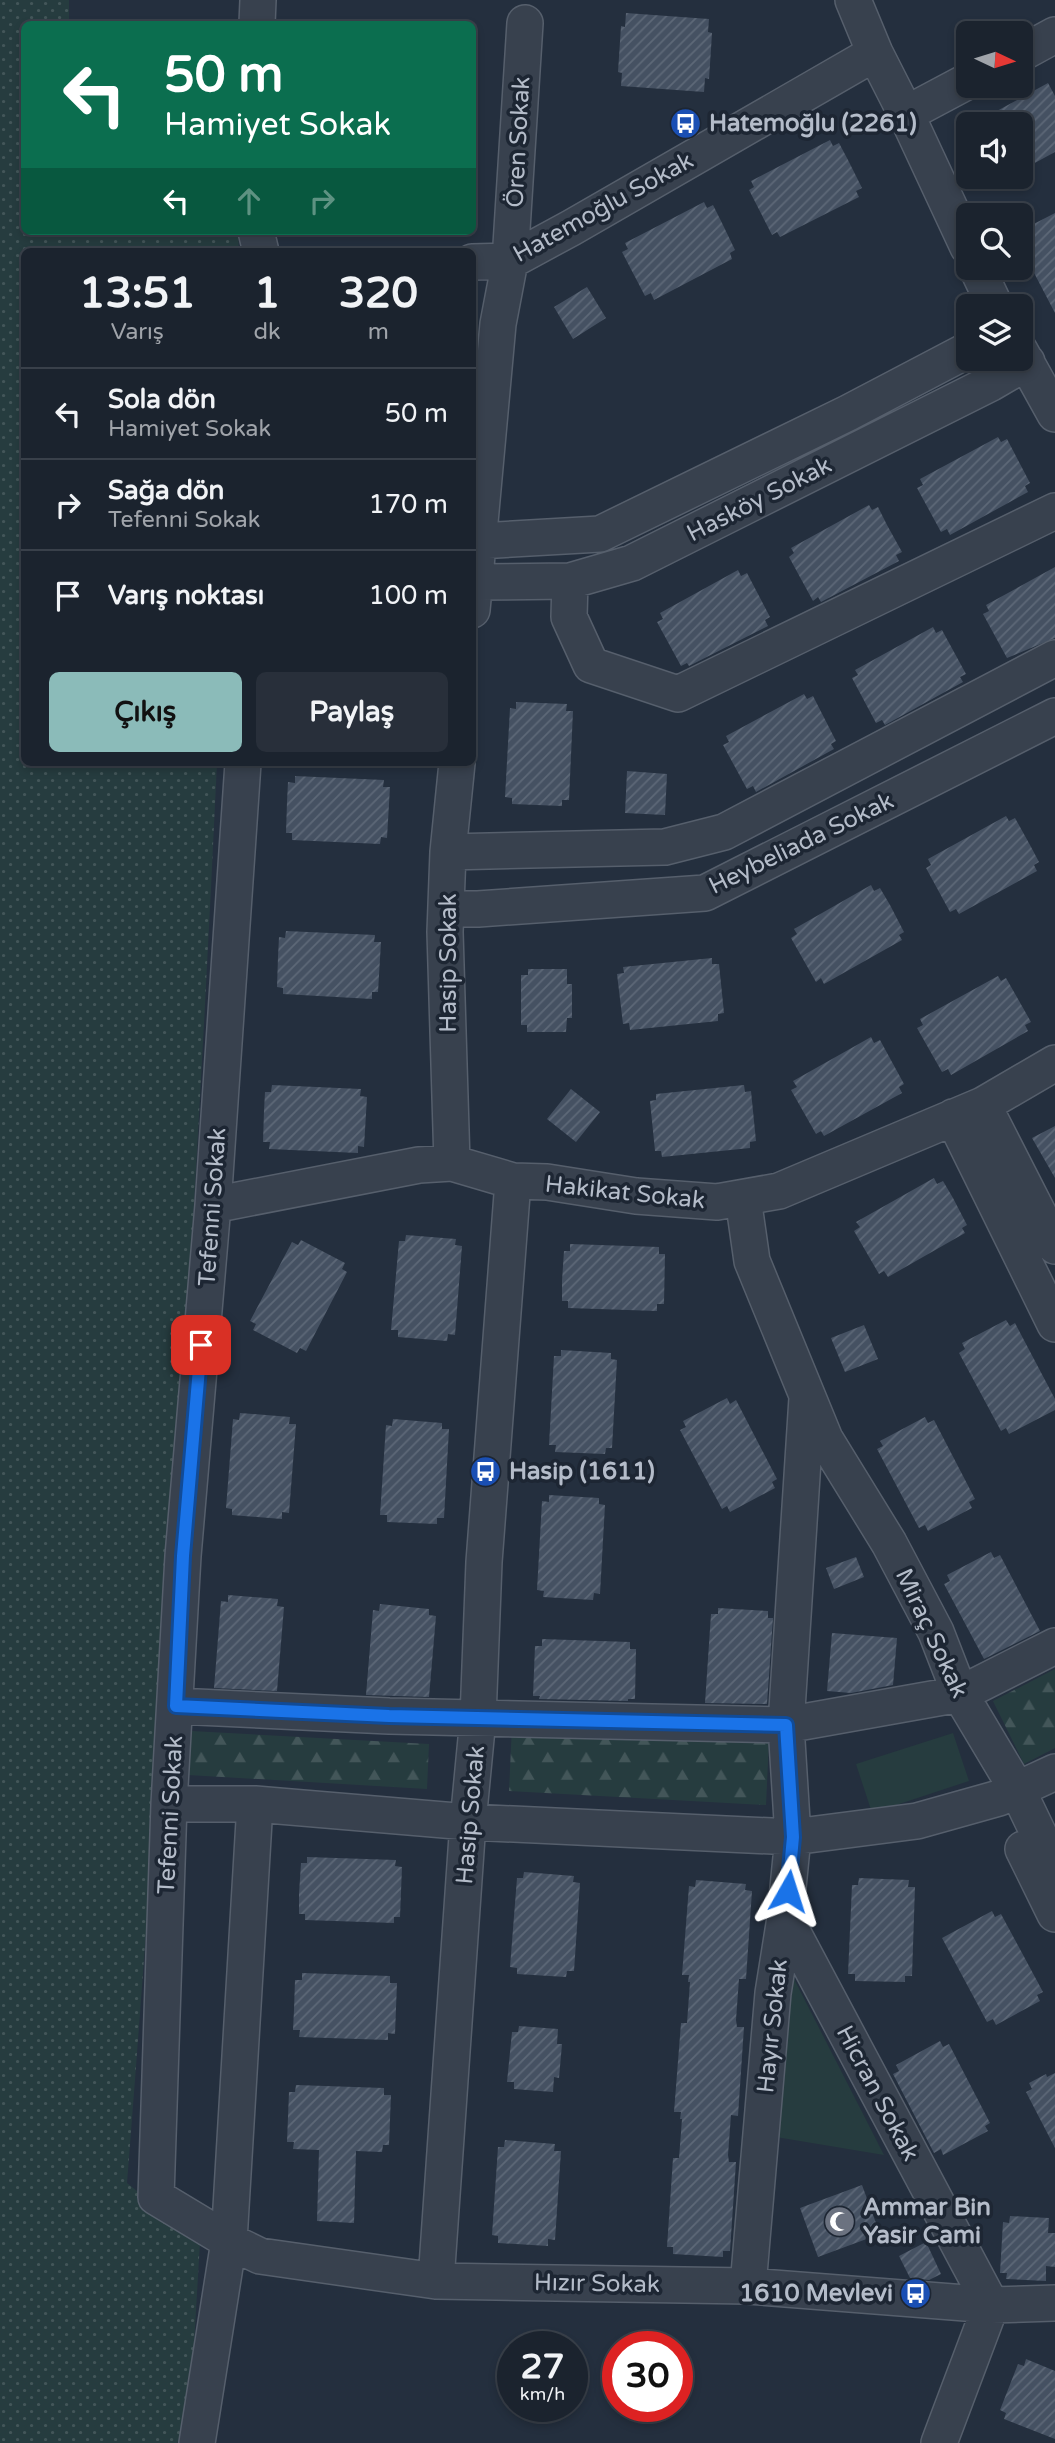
<!DOCTYPE html>
<html lang="tr">
<head>
<meta charset="utf-8">
<style>
	:root { --surface:#1b232e; --page:#282f3a; --text:#f1f3f6; --muted:#a0a4aa; --line:#39404a; --accent:#8bbbb9 }
	body { margin:0; font-family:"Varela Round",sans-serif; background:var(--page); color:var(--text); height:100vh; display:flex; flex-direction:column; font-size:26px; white-space:nowrap }
	* { box-sizing:border-box; margin:0 }
	p { font-size:23px; color:var(--muted) }
	.icon { flex:none; width:38px; height:38px; fill:none; stroke:currentColor; stroke-width:2; stroke-linecap:round; stroke-linejoin:round }
	.map { position:relative; flex:1; overflow:hidden }
	.panel { position:absolute; left:21px; top:248px; width:455px; height:518px; display:flex; flex-direction:column; background:var(--surface); border-radius:10px; box-shadow:0 4px 10px #0003,0 0 0 2px var(--line) }
	.panel>* { flex:none }
	.guide { position:absolute; left:21px; top:21px; width:455px; height:214px; border-radius:10px; box-shadow:0 4px 10px #0003,0 0 0 2px var(--line); background:#0b6e4f; color:#fff; overflow:hidden }
	.needle { width:46px; rotate:94deg }
	.fabs { position:absolute; left:956px; top:21px; display:grid; gap:14px }
	.fabs a { display:grid; place-items:center; width:77px; height:77px; border-radius:10px; background:var(--surface); box-shadow:0 4px 10px #0003,0 0 0 2px var(--line); font-size:35px }
	.speed { position:absolute; left:497px; top:2331px; display:flex; gap:14px; font-size:35px; font-weight:700; text-align:center }
	.speed>* { display:grid; place-content:center; width:91px; height:91px; border-radius:50%; background:var(--surface); box-shadow:0 4px 10px #0003,0 0 0 2px var(--line); line-height:1 }
	.speed small { font-size:18px; font-weight:400 }
	.speed .limit { border:10px solid #d22; background:#fff; color:#111 }
	.pin { position:absolute; display:grid; place-items:center; width:60px; height:60px; color:#fff; margin:-30px; border-radius:14px; box-shadow:0 4px 10px #0006 }
	.me { position:absolute; width:77px; margin:-38px; rotate:6deg; stroke-linejoin:round; filter:drop-shadow(0 0 5px #0008) }
	.turn { display:flex; align-items:center; gap:24px; height:147px; padding:0 28px; font-size:32px }
	.turn .icon { width:91px; height:91px; stroke-width:2.5 }
	.turn b { display:block; font-size:49px; line-height:60px }
	.lanes { display:flex; align-items:center; height:66px; padding:0 28px; background:#0003; justify-content:center; gap:35px; direction:ltr }
	.lanes .off { opacity:.35 }
	.eta { display:flex; justify-content:space-evenly; align-items:center; height:119px; text-align:center }
	.eta b { font-size:42px; font-weight:700; line-height:49px }
	.cta { display:flex; gap:14px; margin-top:auto; padding:14px 28px }
	.cta a { flex:1; height:80px; border-radius:10px; background:var(--accent); color:#111; font-size:28px; font-weight:700; line-height:80px; text-align:center }
	.cta a+a { background:var(--page); color:var(--text) }
	ul { padding:0; list-style:none }
	li { display:flex; align-items:center; gap:21px; height:91px; padding:0 28px; border-top:2px solid var(--line) }
	li div { flex:1 }
	li b { display:block; font-size:26px }
	li em { font-style:normal }
	.map>svg:first-child { display:block }
	.grass { fill:#263c3f }
	.forest { fill:url(#forest-firs) }
	.park { fill:url(#park-dots) }
	.building { fill:url(#building-hatch) }
	.lines { fill:none; stroke-linecap:round; stroke-linejoin:round }
	.minor-casing { stroke:#565f6c; stroke-width:38 }
	.minor { stroke:#38414e; stroke-width:35 }
	.route-casing { stroke:#114b97; stroke-width:18 }
	.route { stroke:#1a73e8; stroke-width:12 }
	.labels { text-anchor:middle; stroke-width:7; stroke-linejoin:round; paint-order:stroke }
	.poi-label { font-size:24px; font-weight:bold; fill:#b4bcc9; stroke:#1d2633; text-anchor:start }
	.street-label { font-size:24px; fill:#b4bcc9; stroke:#1d2633 }
</style>
</head>
<body>
<div class="map">
<svg width="1055" height="2443" viewBox="0 0 1055 2443">
	<defs>
		<pattern id="forest-firs" width="22" height="20" patternUnits="userSpaceOnUse" patternTransform="scale(1.75)"><rect width="22" height="20" fill="#263c3f"/><path d="M5 1l3.5 6h-7zM16 11l3.5 6h-7z" fill="#435659"/></pattern>
		<pattern id="park-dots" width="8" height="8" patternUnits="userSpaceOnUse" patternTransform="scale(1.75)"><rect width="8" height="8" fill="#263c3f"/><path d="M2 2h.1M6 6h.1" fill="none" stroke="#435659" stroke-width="1.8" stroke-linecap="round"/></pattern>
		<pattern id="building-hatch" width="6" height="6" patternUnits="userSpaceOnUse" patternTransform="scale(1.75)"><rect width="6" height="6" fill="#455162"/><path d="M-1 1l2-2M0 6l6-6M5 7l2-2" fill="none" stroke="#5d6877"/></pattern>
	</defs>
	<rect width="100%" height="100%" fill="#242f3e"/>
	<path class="grass" d="M 953,1733 L 969,1781 L 872,1813 L 856,1764 Z
		M 792,1975 L 884,2155 L 776,2137 Z"/>
	<path class="forest" d="M 1055,1669 L 1055,1748 L 1024,1764 L 993,1701 Z
		M 512,1726 L 769,1740 L 766,1805 L 509,1791 Z
		M 191,1731 L 429,1744 L 427,1789 L 188,1775 Z"/>
	<path class="park" d="M 0,0 L 69,0 L 69,24 L 24,24 L 24,231 L 238,231 L 239,252 L 24,252 L 24,763 L 217,763 C 195,1237 164,1710 127,2183 L 200,2242 L 189,2430 L 177,2443 L 0,2443 Z"/>
	<path class="building" d="M 626,13 L 709,19 L 708,32 L 712,33 L 711,49 L 709,79 L 705,78 L 704,92 L 621,86 L 622,73 L 618,72 L 621,26 L 625,27 Z
		M 1048,83 L 1055,96 L 1055,152 L 1020,171 L 1020,124 L 973,124 Z
		M 830,140 L 833,146 L 839,143 L 848,160 L 862,188 L 856,191 L 859,197 L 780,237 L 777,232 L 772,235 L 749,190 L 754,187 L 751,181 Z
		M 704,202 L 707,208 L 713,205 L 722,223 L 735,250 L 730,253 L 732,259 L 654,300 L 651,293 L 645,296 L 622,252 L 628,249 L 625,243 Z
		M 1055,213 L 1055,313 L 1020,246 L 1020,231 Z
		M 587,287 L 606,318 L 573,339 L 554,307 Z
		M 998,437 L 1001,442 L 1007,439 L 1030,483 L 1025,486 L 1028,492 L 950,535 L 947,529 L 941,532 L 917,488 L 923,485 L 920,479 Z
		M 869,505 L 872,510 L 878,507 L 887,525 L 902,552 L 896,555 L 899,561 L 821,602 L 818,597 L 813,601 L 789,557 L 794,553 L 791,548 Z
		M 1055,567 L 1055,638 L 1007,658 L 983,614 L 989,611 L 986,605 Z
		M 738,570 L 741,576 L 747,573 L 770,617 L 765,620 L 768,626 L 689,666 L 687,663 L 681,666 L 657,622 L 663,619 L 660,613 Z
		M 933,627 L 936,633 L 942,630 L 966,674 L 960,677 L 963,682 L 885,725 L 882,720 L 876,723 L 852,678 L 858,675 L 855,670 Z
		M 804,694 L 807,699 L 813,696 L 836,741 L 831,744 L 834,749 L 756,792 L 753,786 L 747,789 L 723,745 L 729,742 L 726,736 Z
		M 516,702 L 567,704 L 566,711 L 573,711 L 569,800 L 562,800 L 562,806 L 512,804 L 512,798 L 505,797 L 510,708 L 516,709 Z
		M 627,771 L 667,774 L 665,815 L 625,813 Z
		M 295,776 L 384,780 L 383,787 L 390,787 L 387,838 L 381,837 L 380,844 L 292,840 L 292,833 L 286,833 L 287,802 L 288,782 L 295,783 Z
		M 1006,816 L 1009,821 L 1015,818 L 1030,845 L 1039,862 L 1034,865 L 1037,871 L 959,914 L 956,909 L 950,912 L 926,868 L 931,865 L 928,859 Z
		M 871,885 L 874,891 L 880,888 L 890,905 L 904,932 L 899,935 L 902,940 L 824,984 L 821,978 L 816,982 L 791,938 L 797,934 L 794,929 Z
		M 286,931 L 375,935 L 374,942 L 381,942 L 378,992 L 372,992 L 372,999 L 283,994 L 283,988 L 277,987 L 278,957 L 279,937 L 285,938 Z
		M 712,958 L 712,964 L 719,964 L 724,1013 L 718,1014 L 718,1021 L 630,1030 L 629,1023 L 623,1024 L 617,974 L 624,973 L 623,967 Z
		M 528,969 L 567,969 L 567,984 L 572,984 L 572,1018 L 567,1018 L 566,1032 L 527,1032 L 527,1025 L 521,1025 L 521,975 L 528,975 Z
		M 998,976 L 1001,981 L 1006,978 L 1031,1022 L 1025,1025 L 1028,1031 L 951,1075 L 948,1069 L 942,1072 L 917,1028 L 923,1025 L 920,1019 Z
		M 871,1037 L 874,1043 L 880,1040 L 904,1084 L 899,1087 L 902,1093 L 824,1136 L 821,1131 L 816,1134 L 791,1090 L 797,1087 L 793,1081 Z
		M 272,1085 L 361,1089 L 360,1096 L 367,1097 L 364,1147 L 358,1146 L 358,1153 L 269,1149 L 270,1142 L 263,1142 L 264,1111 L 265,1092 L 271,1092 Z
		M 744,1085 L 745,1092 L 751,1091 L 756,1141 L 750,1142 L 750,1148 L 662,1157 L 661,1151 L 655,1151 L 650,1101 L 656,1100 L 656,1094 Z
		M 571,1089 L 600,1112 L 576,1142 L 547,1119 Z
		M 1055,1126 L 1055,1178 L 1032,1138 Z
		M 934,1178 L 937,1184 L 943,1181 L 953,1198 L 967,1225 L 962,1228 L 965,1233 L 888,1277 L 884,1271 L 879,1274 L 854,1231 L 860,1227 L 856,1222 Z
		M 406,1235 L 456,1239 L 455,1245 L 462,1246 L 455,1335 L 448,1334 L 447,1341 L 398,1337 L 398,1330 L 391,1330 L 399,1241 L 405,1241 Z
		M 301,1240 L 345,1263 L 342,1269 L 347,1272 L 306,1351 L 300,1348 L 297,1353 L 253,1330 L 256,1324 L 250,1321 L 292,1242 L 298,1245 Z
		M 570,1244 L 659,1247 L 659,1254 L 665,1254 L 664,1304 L 657,1304 L 657,1311 L 568,1308 L 568,1301 L 562,1301 L 562,1281 L 564,1251 L 570,1251 Z
		M 1006,1320 L 1010,1326 L 1015,1323 L 1055,1399 L 1055,1410 L 1009,1434 L 1006,1428 L 1001,1431 L 959,1353 L 965,1349 L 962,1343 Z
		M 864,1325 L 878,1359 L 845,1372 L 831,1338 Z
		M 561,1350 L 611,1353 L 611,1359 L 617,1360 L 612,1448 L 606,1448 L 605,1454 L 555,1452 L 556,1445 L 549,1445 L 554,1356 L 561,1356 Z
		M 727,1398 L 730,1404 L 736,1400 L 777,1479 L 772,1482 L 775,1488 L 730,1512 L 727,1506 L 722,1509 L 680,1430 L 686,1427 L 683,1421 Z
		M 240,1413 L 290,1417 L 289,1424 L 296,1424 L 289,1513 L 282,1512 L 282,1519 L 232,1515 L 232,1509 L 226,1508 L 233,1419 L 239,1420 Z
		M 925,1417 L 928,1423 L 934,1420 L 975,1499 L 969,1502 L 972,1508 L 928,1531 L 925,1525 L 919,1528 L 877,1449 L 883,1446 L 880,1441 Z
		M 393,1419 L 442,1423 L 442,1429 L 449,1429 L 444,1518 L 437,1518 L 437,1524 L 387,1522 L 387,1515 L 380,1515 L 386,1425 L 392,1426 Z
		M 549,1495 L 599,1498 L 599,1504 L 605,1505 L 600,1594 L 594,1593 L 593,1600 L 543,1597 L 544,1591 L 537,1590 L 542,1501 L 549,1502 Z
		M 991,1552 L 994,1558 L 1000,1555 L 1040,1631 L 984,1659 L 944,1584 L 950,1581 L 947,1575 Z
		M 856,1557 L 864,1577 L 834,1589 L 826,1568 Z
		M 228,1595 L 278,1599 L 277,1606 L 284,1607 L 277,1691 L 214,1688 L 221,1601 L 228,1602 Z
		M 380,1604 L 429,1609 L 429,1615 L 436,1616 L 429,1697 L 366,1695 L 373,1610 L 379,1611 Z
		M 718,1608 L 768,1611 L 768,1618 L 773,1618 L 767,1704 L 705,1703 L 711,1614 L 718,1614 Z
		M 832,1633 L 897,1638 L 893,1685 L 851,1693 L 827,1691 Z
		M 542,1639 L 630,1642 L 630,1649 L 636,1649 L 635,1699 L 628,1699 L 628,1701 L 539,1699 L 540,1696 L 533,1696 L 535,1646 L 542,1646 Z
		M 307,1857 L 396,1860 L 395,1866 L 402,1867 L 400,1917 L 394,1917 L 394,1923 L 305,1920 L 305,1914 L 299,1914 L 299,1894 L 301,1863 L 307,1863 Z
		M 524,1872 L 574,1876 L 573,1882 L 580,1883 L 574,1971 L 567,1971 L 566,1977 L 517,1974 L 517,1968 L 510,1967 L 517,1878 L 523,1878 Z
		M 859,1878 L 909,1880 L 908,1887 L 915,1887 L 912,1976 L 905,1976 L 905,1982 L 855,1981 L 855,1974 L 848,1974 L 852,1885 L 858,1885 Z
		M 696,1880 L 746,1884 L 745,1890 L 752,1891 L 746,1979 L 739,1979 L 736,2020 L 737,2027 L 744,2027 L 738,2116 L 731,2115 L 728,2155 L 729,2162 L 736,2162 L 730,2251 L 723,2251 L 723,2257 L 673,2254 L 673,2247 L 667,2247 L 673,2158 L 679,2158 L 682,2119 L 680,2119 L 681,2112 L 674,2112 L 681,2023 L 687,2023 L 690,1982 L 688,1982 L 689,1975 L 682,1975 L 689,1886 L 695,1887 Z
		M 992,1911 L 995,1917 L 1001,1914 L 1043,1992 L 1037,1995 L 1040,2001 L 996,2025 L 993,2019 L 987,2022 L 942,1938 Z
		M 302,1973 L 390,1976 L 390,1983 L 397,1983 L 395,2034 L 388,2033 L 388,2040 L 299,2037 L 300,2030 L 293,2030 L 294,2010 L 295,1980 L 302,1980 Z
		M 519,2026 L 558,2029 L 557,2044 L 562,2044 L 559,2078 L 554,2077 L 553,2092 L 514,2089 L 514,2082 L 507,2082 L 512,2032 L 518,2032 Z
		M 940,2041 L 943,2047 L 949,2044 L 990,2123 L 985,2126 L 988,2131 L 943,2155 L 941,2149 L 934,2153 L 893,2074 L 899,2071 L 896,2065 Z
		M 1055,2073 L 1055,2148 L 1026,2092 L 1032,2089 L 1029,2083 L 1046,2074 L 1047,2077 Z
		M 296,2085 L 384,2088 L 384,2095 L 391,2095 L 389,2145 L 383,2145 L 382,2152 L 356,2151 L 354,2223 L 317,2221 L 319,2150 L 293,2149 L 294,2142 L 287,2142 L 289,2092 L 295,2092 Z
		M 505,2140 L 555,2144 L 554,2151 L 561,2151 L 555,2240 L 548,2239 L 548,2246 L 498,2243 L 498,2236 L 492,2235 L 498,2147 L 504,2147 Z
		M 862,2185 L 880,2234 L 818,2257 L 800,2208 Z
		M 1010,2216 L 1049,2218 L 1048,2233 L 1055,2233 L 1055,2267 L 1046,2266 L 1046,2281 L 1006,2279 L 1007,2273 L 1000,2273 L 1003,2222 L 1009,2223 Z
		M 926,2242 L 941,2274 L 929,2280 L 910,2278 L 899,2256 Z
		M 1026,2359 L 1055,2371 L 1055,2439 L 1004,2419 L 1006,2413 L 1000,2410 L 1018,2364 L 1024,2366 Z"/>
	<g class="lines">
		<defs>
			<path id="minor" d="M 853,0 L 875,53 L 906,114 L 968,247
				M 257,24 L 258,0
				M 1020,54 L 1055,35
				M 906,114 L 968,81
				M 256,231 L 261,252
				M 472,262 L 510,261 L 571,228 L 875,53
				M 977,268 L 995,306
				M 1020,351 L 1055,414
				M 479,541 L 600,534 L 848,413 L 968,350
				M 570,581 L 569,617 L 591,665 L 678,694 L 1055,511
				M 476,582 L 570,581 L 632,563 L 991,383 L 1027,362
				M 472,610 L 498,324 L 510,261 L 525,23
				M 243,763 L 213,1205 L 183,1556 L 169,1804 L 156,2197 L 229,2241 L 260,2256 L 436,2281 L 748,2286 L 991,2305 L 1055,2303
				M 448,852 L 665,847 L 724,832 L 1055,658
				M 446,908 L 478,909 L 705,893 L 1055,716
				M 983,1105 L 1055,1246
				M 953,1117 L 1055,1324
				M 452,1163 L 445,932 L 448,852 L 457,763
				M 743,1198 L 752,1261 L 825,1439 L 889,1543 L 936,1632 L 960,1694 L 1018,1791 L 1055,1868
				M 213,1205 L 419,1165 L 452,1163 L 513,1181 L 547,1182 L 636,1196 L 717,1202 L 779,1191 L 983,1105 L 1055,1063
				M 176,1706 L 389,1716 L 786,1725 L 960,1694 L 1055,1646
				M 169,1804 L 255,1804 L 468,1822 L 793,1837 L 917,1821 L 999,1798 L 1055,1772
				M 1023,1849 L 1055,1914
				M 785,1918 L 991,2305 L 939,2443
				M 436,2281 L 468,1822 L 478,1718 L 484,1562 L 513,1181
				M 748,2286 L 773,1993 L 785,1918 L 793,1837 L 786,1725 L 807,1398
				M 197,2443 L 229,2241 L 255,1804"/>
		</defs>
		<use href="#minor" class="minor-casing"/>
		<use href="#minor" class="minor"/>
	</g>
	<g class="lines">
		<defs>
			<path id="route" d="M 201,1345 L 183,1556 L 176,1706 L 389,1716 L 786,1725 L 793,1837 L 788,1891"/>
		</defs>
		<use href="#route" class="route-casing"/>
		<use href="#route" class="route"/>
	</g>
	<defs>
		<symbol id="bus-disc" viewBox="-11 -11 22 22"><circle r="9.5" fill="#1a4fb4" stroke="#1d2633"/><path d="M-5-6H5V4H4V6H2V4H-2V6H-4V4H-5ZM-3.5-4V0h7V-4ZM-3.5 1.2v1.5H-2V1.2ZM2 1.2v1.5H3.5V1.2Z" fill="#fff"/></symbol>
		<symbol id="mosque-disc" viewBox="-11 -11 22 22"><circle r="9.5" fill="#6b7280" stroke="#1d2633"/><path d="M3.5-4.9A6 6 0 1 0 3.5 4.9A5 5 0 1 1 3.5-4.9Z" fill="#fff"/></symbol>
	</defs>
	<g fill-rule="evenodd">
		<use href="#bus-disc" x="668" y="106" width="35" height="35"/>
		<use href="#bus-disc" x="468" y="1454" width="35" height="35"/>
		<use href="#mosque-disc" x="822" y="2204" width="35" height="35"/>
		<use href="#bus-disc" x="898" y="2276" width="35" height="35"/>
	</g>
	<g class="labels">
		<g class="poi-label">
			<text x="709" y="131">Hatemoğlu (2261)</text>
			<text x="509" y="1479">Hasip (1611)</text>
			<text x="863" y="2215">Ammar Bin<tspan x="863" dy="28">Yasir Cami</tspan></text>
			<text x="893" y="2301" text-anchor="end">1610 Mevlevi</text>
		</g>
		<g class="street-label">
			<text transform="translate(518 142) rotate(-87)" y="8">Ören Sokak</text>
			<text transform="translate(603 207) rotate(-29)" y="8">Hatemoğlu Sokak</text>
			<text transform="translate(759 499) rotate(-27)" y="8">Hasköy Sokak</text>
			<text transform="translate(801 843) rotate(-26)" y="8">Heybeliada Sokak</text>
			<text transform="translate(448 963) rotate(-90)" y="8">Hasip Sokak</text>
			<text transform="translate(625 1192) rotate(6)" y="8">Hakikat Sokak</text>
			<text transform="translate(212 1207) rotate(-86)" y="8">Tefenni Sokak</text>
			<text transform="translate(932 1633) rotate(65)" y="8">Miraç Sokak</text>
			<text transform="translate(170 1815) rotate(-87)" y="8">Tefenni Sokak</text>
			<text transform="translate(470 1815) rotate(-85)" y="8">Hasip Sokak</text>
			<text transform="translate(772 2026) rotate(-84)" y="8">Hayır Sokak</text>
			<text transform="translate(878 2093) rotate(62)" y="8">Hicran Sokak</text>
			<text transform="translate(597 2283) rotate(1)" y="8">Hızır Sokak</text>
		</g>
	</g>
</svg>
<div class="fabs">
<a><svg class="needle" viewBox="-14 -14 28 28"><path d="M0-13l5 13h-10z" fill="#e53935"/><path d="M0 13l5-13h-10z" fill="#a0a4aa"/></svg></a>
<a><svg class="icon" aria-label="sound" viewBox="0 0 24 24"><path d="M4 9h4l5-4v14l-5-4H4zM17 9q2 3 0 6"/></svg></a>
<a><svg class="icon" aria-label="search" viewBox="0 0 24 24"><circle cx="10" cy="10" r="6"/><path d="M15 15l6 6"/></svg></a>
<a><svg class="icon" aria-label="layers" viewBox="0 0 24 24"><path d="M12 4l9 5-9 5-9-5zM3 14l9 5 9-5"/></svg></a>
</div>
<div class="speed"><div>27<small>km/h</small></div><div class="limit">30</div></div>
<div class="pin" style="left:201px;top:1345px;background:#d93025"><svg class="icon" aria-label="arrive" viewBox="0 0 24 24"><path d="M6 21V4h12l-3 4 3 4H6"/></svg></div>
<svg class="me" style="left:788px;top:1891px" viewBox="-20 -20 40 40"><path d="M0-17L14 15 0 8-14 15z" fill="#1a73e8" stroke="#fff" stroke-width="4"/></svg>
<div class="guide">
<div class="turn"><svg class="icon" aria-label="left" viewBox="0 0 24 24"><path d="M17 20v-9H6M10 6l-5 5 5 5"/></svg><div><b>50 m</b>Hamiyet Sokak</div></div>
<div class="lanes"><svg class="icon" aria-label="left" viewBox="0 0 24 24"><path d="M17 20v-9H6M10 6l-5 5 5 5"/></svg><svg class="icon off" aria-label="ahead" viewBox="0 0 24 24"><path d="M12 20V5M6 11l6-6 6 6"/></svg><svg class="icon off" aria-label="right" viewBox="0 0 24 24"><path d="M7 20v-9h11M14 6l5 5-5 5"/></svg></div>
</div>
<section class="panel">
<div class="eta">
<div><b>13:51</b><p>Varış</p></div>
<div><b>1</b><p>dk</p></div>
<div><b>320</b><p>m</p></div>
</div>
<ul>
<li><svg class="icon" aria-label="left" viewBox="0 0 24 24"><path d="M17 20v-9H6M10 6l-5 5 5 5"/></svg><div><b>Sola dön</b><p>Hamiyet Sokak</p></div><em>50 m</em></li>
<li><svg class="icon" aria-label="right" viewBox="0 0 24 24"><path d="M7 20v-9h11M14 6l5 5-5 5"/></svg><div><b>Sağa dön</b><p>Tefenni Sokak</p></div><em>170 m</em></li>
<li><svg class="icon" aria-label="arrive" viewBox="0 0 24 24"><path d="M6 21V4h12l-3 4 3 4H6"/></svg><div><b>Varış noktası</b></div><em>100 m</em></li>
</ul>
<div class="cta"><a>Çıkış</a><a>Paylaş</a></div>
</section>
</div>
</body>
</html>
